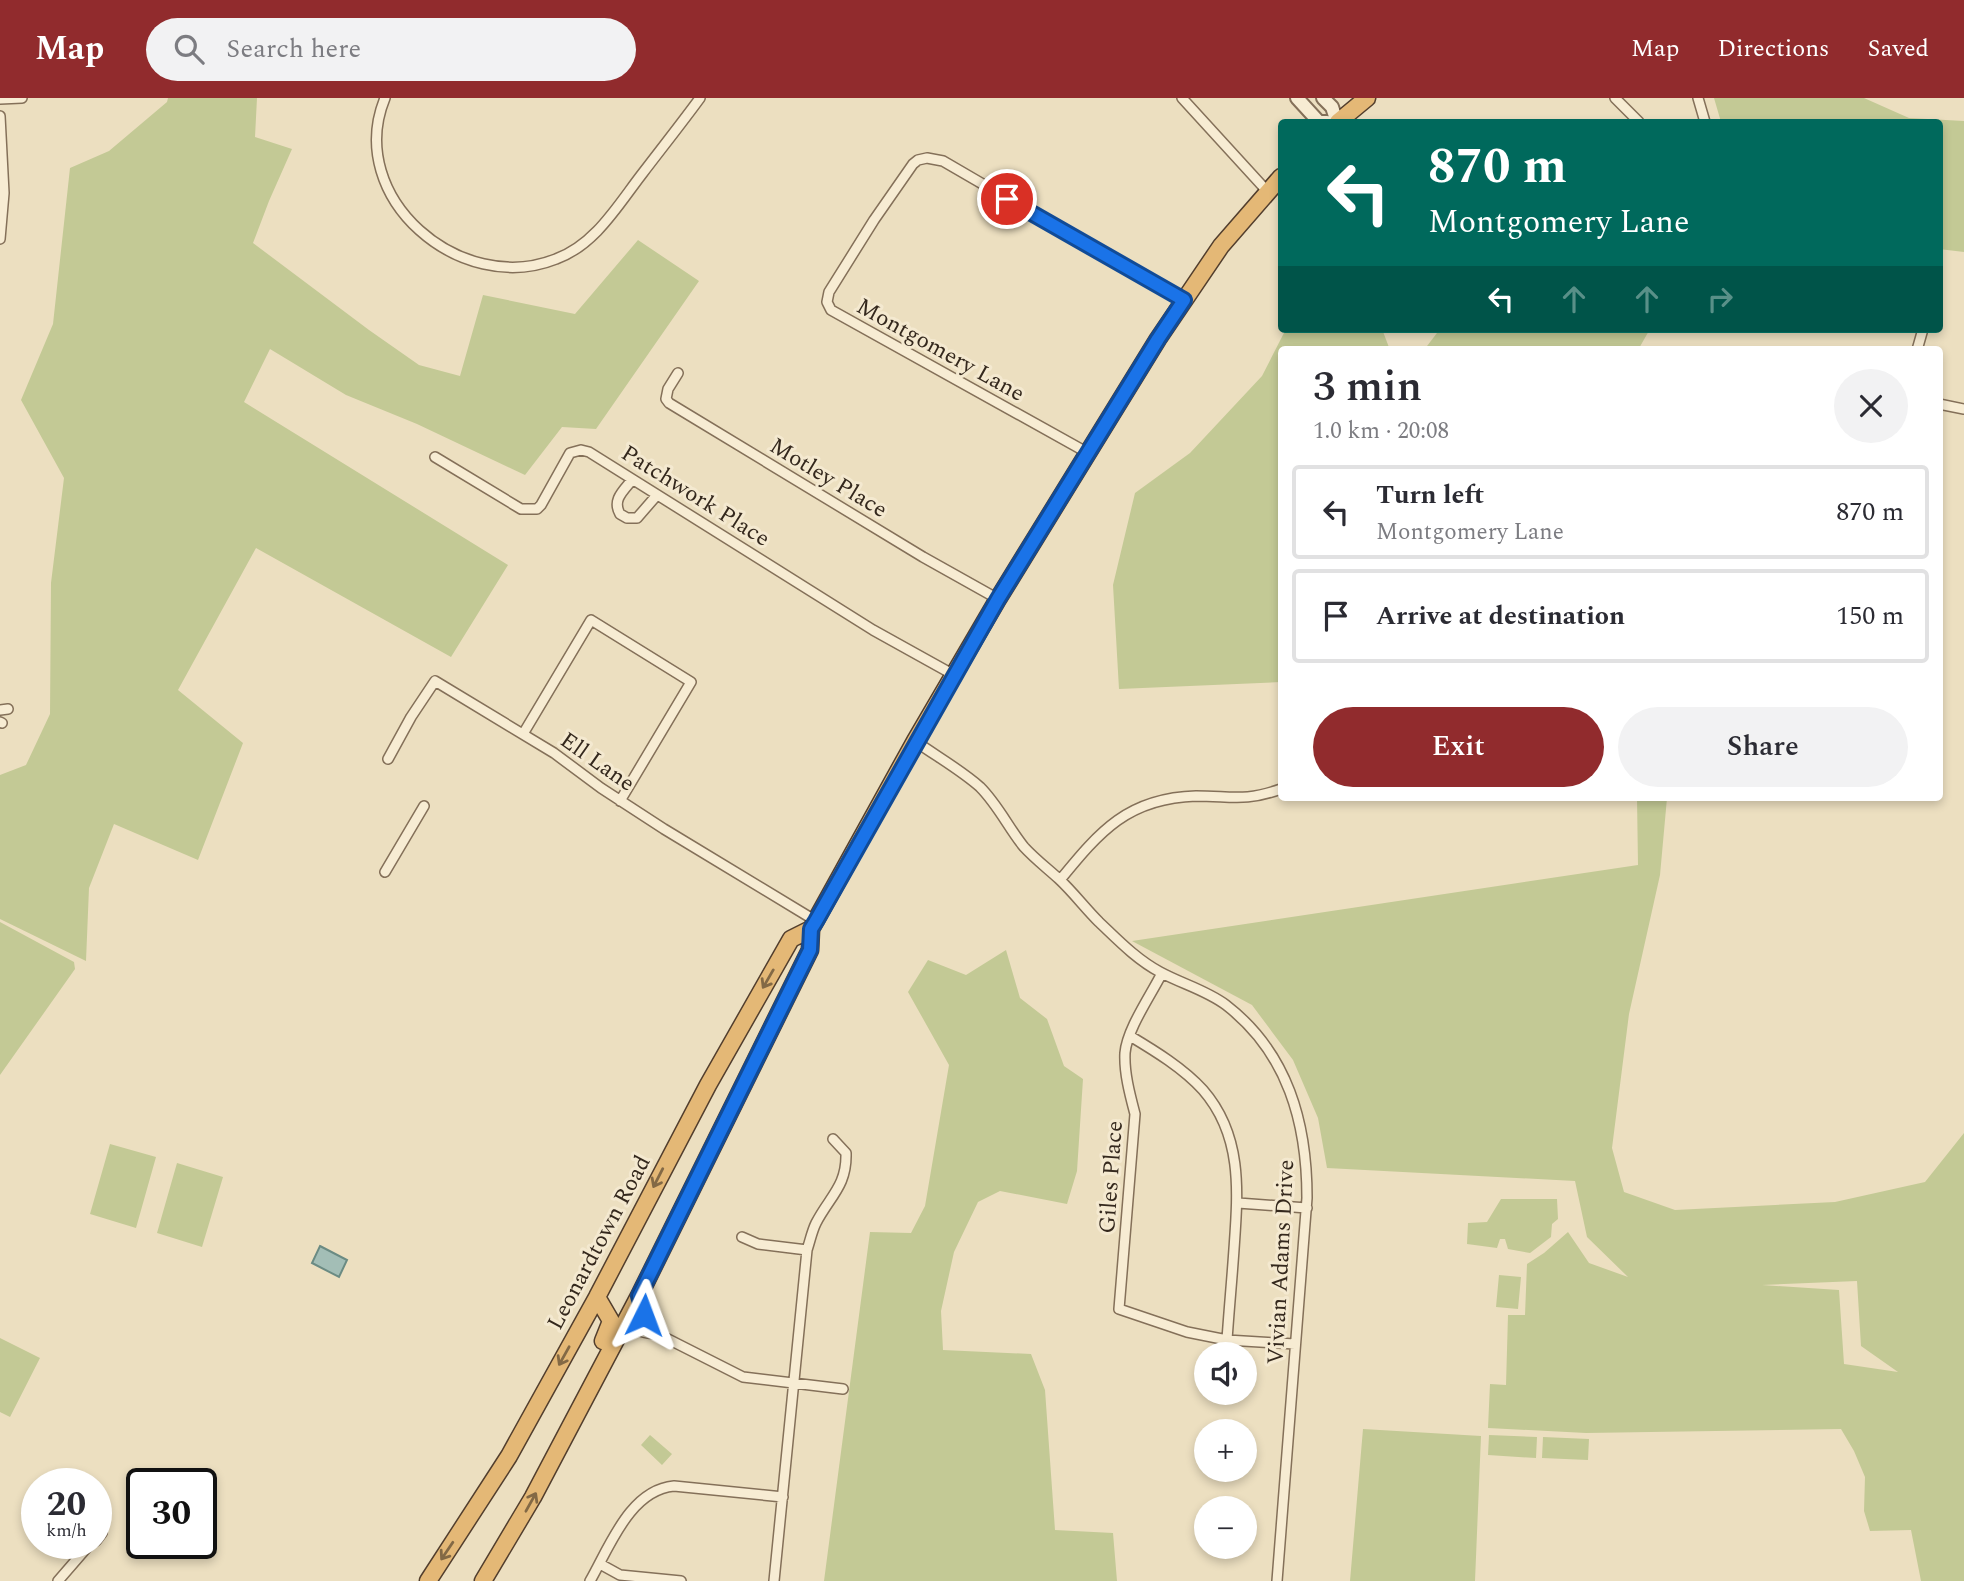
<!DOCTYPE html>
<html lang="en">
<head>
<meta charset="utf-8">
<style>
	:root { --surface:#fff; --page:#f2f2f3; --text:#2b2b33; --muted:#7c7c81; --line:#e1e1e2; --accent:#912b2d }
	body { margin:0; font-family:Spectral,serif; background:var(--page); color:var(--text); height:100vh; display:flex; flex-direction:column; font-size:26px; white-space:nowrap }
	* { box-sizing:border-box; margin:0 }
	p { font-size:23px; color:var(--muted) }
	.icon { flex:none; width:38px; height:38px; fill:none; stroke:currentColor; stroke-width:2; stroke-linecap:round; stroke-linejoin:round }
	.map { position:relative; flex:1; overflow:hidden }
	.details { position:absolute; left:1278px; top:248px; width:665px; height:455px; display:flex; flex-direction:column; background:var(--surface); border-radius:7px; box-shadow:0 4px 10px #0003 }
	.details>* { flex:none }
	.guide { position:absolute; left:1278px; top:21px; width:665px; height:214px; border-radius:7px; box-shadow:0 4px 10px #0003; background:#00695c; color:#fff; overflow:hidden }
	.tools { position:absolute; left:1194px; top:1244px; display:grid; gap:14px }
	.tools a { display:grid; place-items:center; width:63px; height:63px; border-radius:50%; background:var(--surface); box-shadow:0 4px 10px #0003; font-size:35px }
	.speed { position:absolute; left:21px; top:1370px; display:flex; gap:14px; font-size:35px; font-weight:700; text-align:center }
	.speed>* { display:grid; place-content:center; width:91px; height:91px; border-radius:50%; background:var(--surface); box-shadow:0 4px 10px #0003; line-height:1 }
	.speed small { font-size:18px; font-weight:400 }
	.speed .limit { border:4px solid #111; border-radius:10px; background:#fff; color:#111 }
	.pin { position:absolute; display:grid; place-items:center; width:60px; height:60px; color:#fff; margin:-30px; border:4px solid #fff; border-radius:50%; box-shadow:0 2px 7px #0007 }
	.me { position:absolute; width:77px; margin:-38px; rotate:3deg; stroke-linejoin:round; filter:drop-shadow(0 0 5px #0008) }
	.turn { display:flex; align-items:center; gap:24px; height:147px; padding:0 35px; font-size:32px }
	.turn .icon { width:91px; height:91px; stroke-width:2.5 }
	.turn b { display:block; font-size:49px; line-height:60px }
	.lanes { display:flex; align-items:center; height:66px; padding:0 35px; background:#0003; justify-content:center; gap:35px; direction:ltr }
	.lanes .off { opacity:.35 }
	.round { display:grid; place-items:center; flex:none; width:74px; height:74px; border-radius:37px; background:var(--page) }
	.headline { display:flex; align-items:center; justify-content:space-between; height:119px; padding:0 35px }
	h1 { font-size:42px; font-weight:600; line-height:52px }
	.primary-button { display:flex; gap:14px; margin-top:auto; padding:14px 35px }
	.primary-button a { flex:1; height:80px; border-radius:42px; background:var(--accent); color:#fff; font-size:28px; font-weight:600; line-height:80px; text-align:center }
	.primary-button a+a { background:var(--page); color:var(--text) }
	ul { padding:0; list-style:none }
	li { display:flex; align-items:center; gap:21px; height:94px; margin:0 14px 10px; padding:0 21px; border:4px solid var(--line); border-radius:7px }
	li div { flex:1 }
	li b { display:block; font-size:26px }
	li em { font-style:normal }
	header { display:flex; align-items:center; gap:42px; box-sizing:border-box; height:98px; padding:0 35px; background:var(--accent); color:#fff }
	header strong { font-size:33px }
	nav { display:flex; gap:38px; margin-inline-start:auto; font-size:24px }
	.search { width:490px; height:63px; background:var(--page); display:flex; align-items:center; gap:18px; box-sizing:border-box; padding:0 24px; border-radius:38px; color:var(--muted); font-size:26px }
	.map>svg:first-child { display:block }
	.green { fill:#c3c995; fill-rule:evenodd }
	.water { fill:#a3beb6; stroke:#6b8b83; stroke-width:2 }
	.lines { fill:none; stroke-linecap:round; stroke-linejoin:round }
	.minor-casing { stroke:#847059; stroke-width:12 }
	.tertiary-casing { stroke:#847059; stroke-width:16 }
	.trunk-casing { stroke:#523e2d; stroke-width:19 }
	.minor { stroke:#f7ecd3; stroke-width:9 }
	.tertiary { stroke:#f7ecd3; stroke-width:12 }
	.trunk { stroke:#e4b876; stroke-width:16 }
	.oneway { stroke:#836945 }
	.route-casing { stroke:#114b97; stroke-width:18 }
	.route { stroke:#1a73e8; stroke-width:12 }
	.labels { text-anchor:middle; stroke-width:6; stroke-linejoin:round; paint-order:stroke }
	.street-label { font-size:23px; fill:#34281d; stroke:#f4e9d0 }
</style>
</head>
<body>
<header>
<strong>Map</strong>
<div class="search"><svg class="icon" aria-label="search" viewBox="0 0 24 24"><circle cx="10" cy="10" r="6"/><path d="M15 15l6 6"/></svg>Search here</div>
<nav><a>Map</a><a>Directions</a><a>Saved</a></nav>
</header>
<div class="map">
<svg width="1964" height="1483" viewBox="0 0 1964 1483">
	<rect width="100%" height="100%" fill="#ecdfc0"/>
	<path class="green" d="M 168,0 L 257,0 L 255,39 L 292,51 L 269,103 L 253,145 L 369,232 L 419,267 L 460,278 L 483,197 L 575,216 L 638,142 L 699,183 L 596,331 L 562,329 L 525,377 L 417,326 L 346,297 L 270,251 L 244,304 L 508,467 L 451,559 L 256,450 L 178,592 L 243,645 L 198,762 L 114,726 L 89,790 L 86,863 L 0,821 L 0,677 L 26,667 L 50,616 L 51,485 L 64,380 L 21,302 L 53,226 L 70,70 L 109,53 L 167,4 Z
		M 1714,0 L 1864,0 L 1909,20 L 1964,23 L 1964,154 L 1939,151 L 1939,24 L 1721,24 Z
		M 1286,231 L 1382,231 L 1390,252 L 1281,252 L 1281,584 L 1119,591 L 1113,487 L 1135,395 L 1190,355 L 1262,278 Z
		M 1440,231 L 1650,231 L 1638,252 L 1596,252 L 1586,248 L 1584,252 L 1424,252 Z
		M 1637,700 L 1667,700 L 1660,777 L 1629,916 L 1612,1050 L 1624,1094 L 1675,1112 L 1835,1104 L 1925,1084 L 1964,1035 L 1964,1483 L 1921,1483 L 1911,1432 L 1870,1433 L 1864,1413 L 1865,1379 L 1854,1353 L 1841,1331 L 1586,1335 L 1488,1330 L 1490,1286 L 1506,1287 L 1508,1217 L 1525,1217 L 1527,1166 L 1544,1155 L 1568,1134 L 1589,1165 L 1628,1179 L 1587,1139 L 1575,1083 L 1327,1070 L 1318,1020 L 1293,962 L 1252,907 L 1132,843 L 1638,767 ZM 1857,1183 L 1861,1248 L 1898,1274 L 1844,1266 L 1839,1192 L 1762,1187 Z
		M 0,824 L 74,864 L 75,871 L 0,977 Z
		M 1006,852 L 1020,900 L 1047,921 L 1064,968 L 1083,981 L 1077,1073 L 1067,1106 L 1000,1093 L 978,1104 L 954,1154 L 941,1213 L 943,1252 L 1031,1256 L 1045,1292 L 1055,1432 L 1113,1435 L 1117,1483 L 824,1483 L 870,1134 L 911,1135 L 925,1108 L 949,967 L 908,894 L 928,862 L 966,877 Z
		M 110,1046 L 156,1059 L 136,1130 L 90,1116 Z
		M 177,1065 L 223,1079 L 202,1149 L 157,1135 Z
		M 1501,1101 L 1557,1101 L 1558,1121 L 1552,1126 L 1551,1139 L 1530,1155 L 1508,1151 L 1505,1141 L 1500,1141 L 1497,1150 L 1467,1146 L 1468,1125 L 1487,1124 Z
		M 1499,1177 L 1521,1179 L 1518,1211 L 1496,1209 Z
		M 0,1240 L 40,1260 L 10,1319 L 0,1314 Z
		M 1363,1331 L 1481,1338 L 1475,1483 L 1350,1483 Z
		M 650,1337 L 672,1356 L 662,1367 L 641,1347 Z
		M 1489,1337 L 1537,1339 L 1536,1360 L 1488,1357 Z
		M 1543,1339 L 1589,1341 L 1588,1362 L 1542,1360 Z"/>
	<path class="water" d="M 320,1148 L 347,1162 L 339,1179 L 312,1165 Z"/>
	<g class="lines">
		<defs>
			<path id="minor" d="M 385,0 C 344,100 461,199 556,161 C 595,147 618,107 642,76 C 661,51 681,26 700,0
				M 1182,0 L 1267,93
				M 1615,0 L 1639,24
				M 1698,0 L 1705,24
				M 0,1 L 22,0
				M 0,18 L 4,95 L 0,141
				M 1917,252 L 1923,231
				M 678,275 L 668,291 L 666,301 L 669,305 L 923,459 L 998,501
				M 1939,306 L 1964,311
				M 1088,355 L 831,212 L 827,204 L 829,194 L 874,122 L 913,66 L 918,62 L 927,60 L 943,63 L 1184,203
				M 435,359 L 521,411 L 537,411 L 541,407 L 570,355 L 581,352 L 589,354 L 873,532 L 954,577
				M 632,382 C 623,393 612,402 620,416 L 627,420 L 637,420 L 657,397
				M 0,612 L 8,611
				M 0,624 L 2,625
				M 523,636 L 591,522 L 691,584 L 620,703
				M 915,643 C 936,658 961,672 980,689 C 998,707 1008,729 1024,749 C 1035,761 1047,770 1059,781 C 1073,794 1085,810 1099,824 C 1118,842 1136,861 1160,874 C 1182,886 1206,892 1226,907 C 1288,955 1307,1025 1307,1100 L 1277,1483
				M 388,661 L 411,619 L 435,583 L 554,655 L 601,690 L 664,731 L 816,823
				M 385,774 L 424,708
				M 1060,782 C 1100,733 1128,700 1196,698 C 1232,698 1244,704 1281,691
				M 1162,875 C 1151,897 1127,931 1125,955 C 1124,975 1130,997 1135,1016 L 1119,1211 L 1187,1234 L 1227,1242 L 1295,1246
				M 1130,938 C 1155,953 1183,970 1203,992 C 1243,1038 1238,1094 1234,1151 C 1232,1181 1229,1212 1227,1242
				M 1238,1105 L 1307,1110
				M 742,1139 L 758,1146 L 807,1152
				M 639,1198 L 644,1217 L 653,1225 L 658,1236
				M 625,1224 C 635,1232 644,1236 658,1236 L 743,1279 L 843,1291
				M 96,1427 L 102,1435 L 96,1443
				M 600,1466 L 620,1477 L 681,1483
				M 58,1483 L 90,1446
				M 590,1483 C 610,1448 630,1392 674,1388 L 783,1399
				M 774,1483 L 807,1152 C 810,1143 812,1133 816,1125 C 830,1098 847,1088 846,1055 L 833,1041"/>
			<path id="tertiary" d="M 1297,0 L 1319,24 L 1327,24
				M 1323,0 L 1332,9 L 1337,24"/>
			<path id="trunk" d="M 1338,24 L 1367,0
				M 597,1199 L 611,1223 L 603,1243
				M 428,1483 L 509,1358 L 597,1199 L 708,987 L 791,841 L 811,831
				M 483,1483 L 533,1399 L 639,1198 L 810,852 L 811,831 L 915,643 L 998,501 L 1158,241 L 1221,148 L 1281,79"/>
		</defs>
		<use href="#minor" class="minor-casing"/>
		<use href="#tertiary" class="tertiary-casing"/>
		<use href="#trunk" class="trunk-casing"/>
		<use href="#minor" class="minor"/>
		<use href="#tertiary" class="tertiary"/>
		<use href="#trunk" class="trunk"/>
	</g>
	<defs><path id="oneway-shaft" d="M-6 0H5M1.5-3L5.5 0L1.5 3" fill="none" stroke-width="1.6" stroke-linecap="round" stroke-linejoin="round" transform="scale(1.75)"/></defs>
	<g class="oneway">
		<use href="#oneway-shaft" transform="translate(768 881) rotate(120)"/>
		<use href="#oneway-shaft" transform="translate(658 1080) rotate(117)"/>
		<use href="#oneway-shaft" transform="translate(564 1258) rotate(119)"/>
		<use href="#oneway-shaft" transform="translate(531 1404) rotate(-61)"/>
		<use href="#oneway-shaft" transform="translate(447 1453) rotate(124)"/>
	</g>
	<g class="lines">
		<defs>
			<path id="route" d="M 644,1217 L 639,1198 L 810,852 L 811,831 L 816,823 L 998,501 L 1158,241 L 1184,202 L 1007,101"/>
		</defs>
		<use href="#route" class="route-casing"/>
		<use href="#route" class="route"/>
	</g>
	<g class="labels">
		<g class="street-label">
			<text transform="translate(941 251) rotate(29)" y="8">Montgomery Lane</text>
			<text transform="translate(829 379) rotate(31)" y="8">Motley Place</text>
			<text transform="translate(696 397) rotate(32)" y="8">Patchwork Place</text>
			<text transform="translate(598 663) rotate(35)" y="8">Ell Lane</text>
			<text transform="translate(1110 1079) rotate(-86)" y="8">Giles Place</text>
			<text transform="translate(598 1144) rotate(-62)" y="8">Leonardtown Road</text>
			<text transform="translate(1280 1164) rotate(-87)" y="8">Vivian Adams Drive</text>
		</g>
	</g>
</svg>
<div class="tools">
<a><svg class="icon" aria-label="sound" viewBox="0 0 24 24"><path d="M4 9h4l5-4v14l-5-4H4zM17 9q2 3 0 6"/></svg></a>
<a>+</a>
<a>−</a>
</div>
<div class="speed"><div>20<small>km/h</small></div><div class="limit">30</div></div>
<div class="pin" style="left:1007px;top:101px;background:#d93025"><svg class="icon" aria-label="arrive" viewBox="0 0 24 24"><path d="M6 21V4h12l-3 4 3 4H6"/></svg></div>
<svg class="me" style="left:644px;top:1217px" viewBox="-20 -20 40 40"><path d="M0-17L14 15 0 8-14 15z" fill="#1a73e8" stroke="#fff" stroke-width="4"/></svg>
<div class="guide">
<div class="turn"><svg class="icon" aria-label="left" viewBox="0 0 24 24"><path d="M17 20v-9H6M10 6l-5 5 5 5"/></svg><div><b>870 m</b>Montgomery Lane</div></div>
<div class="lanes"><svg class="icon" aria-label="left" viewBox="0 0 24 24"><path d="M17 20v-9H6M10 6l-5 5 5 5"/></svg><svg class="icon off" aria-label="ahead" viewBox="0 0 24 24"><path d="M12 20V5M6 11l6-6 6 6"/></svg><svg class="icon off" aria-label="ahead" viewBox="0 0 24 24"><path d="M12 20V5M6 11l6-6 6 6"/></svg><svg class="icon off" aria-label="right" viewBox="0 0 24 24"><path d="M7 20v-9h11M14 6l5 5-5 5"/></svg></div>
</div>
<section class="details">
<div class="headline"><div><h1>3 min</h1><p>1.0 km · 20:08</p></div><a class="round"><svg class="icon" aria-label="close" viewBox="0 0 24 24"><path d="M6 6l12 12M18 6L6 18"/></svg></a></div>
<ul>
<li><svg class="icon" aria-label="left" viewBox="0 0 24 24"><path d="M17 20v-9H6M10 6l-5 5 5 5"/></svg><div><b>Turn left</b><p>Montgomery Lane</p></div><em>870 m</em></li>
<li><svg class="icon" aria-label="arrive" viewBox="0 0 24 24"><path d="M6 21V4h12l-3 4 3 4H6"/></svg><div><b>Arrive at destination</b></div><em>150 m</em></li>
</ul>
<div class="primary-button"><a>Exit</a><a>Share</a></div>
</section>
</div>
</body>
</html>
